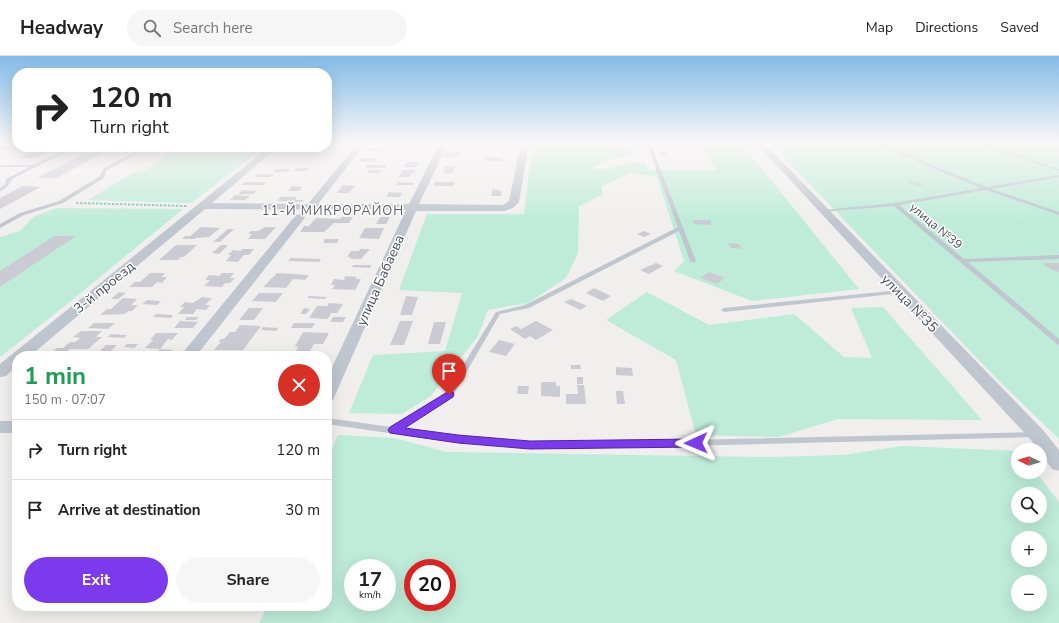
<!DOCTYPE html>
<html lang="en">
<head>
<meta charset="utf-8">
<style>
	:root { --surface:#fff; --page:#f6f6f6; --text:#222; --muted:#767676; --line:#e0e0e0; --accent:#7c3aed }
	body { margin:0; font-family:"Nunito Sans",sans-serif; background:var(--page); color:var(--text); height:100vh; display:flex; flex-direction:column; font-size:15px; white-space:nowrap }
	* { box-sizing:border-box; margin:0 }
	p { font-size:13px; color:var(--muted) }
	.icon { flex:none; width:22px; height:22px; fill:none; stroke:currentColor; stroke-width:2; stroke-linecap:round; stroke-linejoin:round }
	.map { position:relative; flex:1; overflow:hidden }
	.side { position:absolute; left:12px; top:295px; width:320px; height:260px; display:flex; flex-direction:column; background:var(--surface); border-radius:16px; box-shadow:0 4px 16px #0002 }
	.side>* { flex:none }
	.top-card { position:absolute; left:12px; top:12px; width:320px; height:84px; border-radius:16px; box-shadow:0 4px 16px #0002; background:#fff; color:var(--text); overflow:hidden }
	.needle { width:26px; rotate:275deg }
	.controls { position:absolute; left:1011px; top:387px; display:grid; gap:8px }
	.controls a { display:grid; place-items:center; width:36px; height:36px; border-radius:50%; background:var(--surface); box-shadow:0 4px 16px #0002; font-size:20px }
	.speed { position:absolute; left:344px; top:503px; display:flex; gap:8px; font-size:20px; font-weight:700; text-align:center }
	.speed>* { display:grid; place-content:center; width:52px; height:52px; border-radius:50%; background:var(--surface); box-shadow:0 4px 16px #0002; line-height:1 }
	.speed small { font-size:10px; font-weight:400 }
	.speed .limit { border:6px solid #d22; background:#fff; color:#111 }
	.pin { position:absolute; display:grid; place-items:center; width:34px; height:34px; color:#fff; margin:-41px -17px; border-radius:50% 50% 50% 0; rotate:-45deg; box-shadow:0 0 4px #0007 }
	.pin .icon { rotate:45deg }
	.me { position:absolute; width:44px; margin:-22px; rotate:269deg; stroke-linejoin:round; filter:drop-shadow(0 0 3px #0008) }
	.turn { display:flex; align-items:center; gap:14px; height:84px; padding:0 12px; font-size:18px }
	.turn .icon { width:52px; height:52px; stroke-width:2.5 }
	.turn b { display:block; font-size:28px; line-height:34px }
	.round { display:grid; place-items:center; flex:none; width:42px; height:42px; border-radius:21px; background:var(--page) }
	.overview { display:flex; align-items:center; justify-content:space-between; height:68px; padding:0 12px }
	h1 { font-size:24px; font-weight:700; line-height:30px; color:#1e9e55 }
	.action { display:flex; gap:8px; margin-top:auto; padding:8px 12px }
	.action a { flex:1; height:46px; border-radius:24px; background:var(--accent); color:#fff; font-size:16px; font-weight:700; line-height:46px; text-align:center }
	.action a+a { background:var(--page); color:var(--text) }
	ul { padding:0; list-style:none }
	li { display:flex; align-items:center; gap:12px; height:60px; padding:0 12px; border-top:1px solid var(--line) }
	li div { flex:1 }
	li b { display:block; font-size:15px }
	li em { font-style:normal }
	header { display:flex; align-items:center; gap:24px; box-sizing:border-box; height:56px; padding:0 20px; background:var(--surface); border-bottom:1px solid var(--line) }
	header strong { font-size:19px }
	nav { display:flex; gap:22px; margin-inline-start:auto; font-size:14px }
	.search { width:280px; height:36px; background:var(--page); display:flex; align-items:center; gap:10px; box-sizing:border-box; padding:0 14px; border-radius:22px; color:var(--muted); font-size:15px }
	.map>svg:first-child { display:block }
	.green { fill:#beecd8; fill-rule:evenodd }
	.building { fill:#cbccd3 }
	.lines { fill:none; stroke-linecap:round; stroke-linejoin:round }
	.path { stroke:#78c9af; stroke-width:2; stroke-dasharray:2.5 1.5; stroke-linecap:butt }
	.lane { fill:#bfc6cf; fill-rule:evenodd }
	.street { fill:#bfc6cf; fill-rule:evenodd }
	.route { fill:#7c3aed; stroke:#51269a }
	.labels { text-anchor:middle; stroke-width:3; stroke-linejoin:round; paint-order:stroke }
	.far-street-label { font-size:12px; fill:#474e5a; stroke:#fff }
	.far-neighbourhood-label { font-size:13px; letter-spacing:1px; fill:#5b5d63; stroke:#fff }
	.street-label { font-size:14px; fill:#474e5a; stroke:#fff }
</style>
</head>
<body>
<header>
<strong>Headway</strong>
<div class="search"><svg class="icon" aria-label="search" viewBox="0 0 24 24"><circle cx="10" cy="10" r="6"/><path d="M15 15l6 6"/></svg>Search here</div>
<nav><a>Map</a><a>Directions</a><a>Saved</a></nav>
</header>
<div class="map">
<svg width="1059" height="567" viewBox="0 0 1059 567">
	<rect width="100%" height="100%" fill="#f1eeee"/>
	<path class="green" d="M 533,87 L 622,87 L 622,90 L 636,98 L 629,101 L 615,101 L 592,112 L 601,114 L 633,106 L 645,108 L 648,114 L 717,114 L 697,87 L 741,87 L 859,233 L 752,245 L 674,215 L 684,205 L 657,121 L 630,117 L 602,130 L 602,139 L 579,150 L 578,197 L 566,222 L 528,247 L 488,254 L 478,280 L 431,340 L 402,358 L 349,357 L 373,299 L 445,295 L 462,237 L 399,234 L 427,158 L 524,158 Z
		M 770,87 L 1059,87 L 1059,383 L 998,324 Z
		M 178,91 L 277,91 L 262,93 L 191,147 L 88,144 L 131,118 L 148,113 Z
		M 56,152 L 183,153 L 61,253 L 0,301 L 0,181 L 20,175 L 33,161 Z
		M 647,236 L 709,269 L 794,258 L 844,301 L 872,302 L 851,252 L 883,251 L 982,364 L 838,363 L 779,381 L 696,379 L 676,304 L 606,264 Z
		M 338,379 L 394,382 L 447,396 L 771,401 L 843,399 L 902,390 L 1018,395 L 1018,416 L 1036,416 L 1059,446 L 1059,567 L 259,567 L 267,550 L 327,550 L 327,406 ZM 1018,438 L 1040,438 L 1040,460 L 1018,460 ZM 1018,482 L 1040,482 L 1040,504 L 1018,504 ZM 353,512 L 387,512 L 387,546 L 353,546 ZM 413,512 L 447,512 L 447,546 L 413,546 ZM 1018,526 L 1040,526 L 1040,548 L 1018,548 Z"/>
	<path class="building" d="M 419,87 L 429,87 L 427,91 L 417,91 Z
		M 458,87 L 469,87 L 467,92 L 456,92 Z
		M 0,91 L 24,91 L 18,94 L 0,94 Z
		M 371,91 L 383,92 L 381,95 L 366,95 Z
		M 39,93 L 54,93 L 34,102 L 19,102 Z
		M 92,94 L 109,94 L 56,122 L 37,122 Z
		M 303,94 L 311,94 L 306,98 L 298,98 Z
		M 446,95 L 462,96 L 460,101 L 444,101 Z
		M 658,95 L 666,95 L 668,100 L 660,100 Z
		M 486,101 L 503,101 L 502,105 L 484,105 Z
		M 361,102 L 377,102 L 374,106 L 358,106 Z
		M 408,106 L 419,106 L 415,111 L 404,111 Z
		M 366,109 L 387,109 L 385,112 L 365,112 Z
		M 446,110 L 455,110 L 453,117 L 443,117 Z
		M 297,112 L 309,112 L 306,115 L 294,115 Z
		M 276,113 L 291,113 L 287,116 L 273,116 Z
		M 369,114 L 381,114 L 379,117 L 367,117 Z
		M 403,114 L 416,114 L 415,117 L 412,117 L 409,121 L 398,121 Z
		M 258,118 L 274,118 L 271,121 L 255,121 Z
		M 914,125 L 924,129 L 918,130 L 907,126 Z
		M 245,126 L 266,126 L 263,129 L 241,129 Z
		M 398,126 L 414,127 L 412,129 L 397,129 Z
		M 435,126 L 455,126 L 453,130 L 434,130 Z
		M 343,129 L 355,130 L 349,137 L 337,137 Z
		M 23,130 L 41,131 L 0,153 L 0,142 Z
		M 292,130 L 303,131 L 299,135 L 288,135 Z
		M 493,133 L 502,135 L 501,140 L 491,140 Z
		M 243,134 L 257,135 L 253,138 L 238,138 Z
		M 389,136 L 402,137 L 400,141 L 386,141 Z
		M 235,139 L 250,140 L 245,144 L 230,144 Z
		M 281,141 L 297,141 L 295,144 L 304,144 L 302,146 L 277,145 Z
		M 341,161 L 353,161 L 349,167 L 334,167 L 324,176 L 300,176 L 304,170 L 309,170 L 316,162 L 340,163 Z
		M 380,161 L 390,161 L 386,168 L 376,168 Z
		M 692,164 L 710,164 L 712,169 L 694,168 Z
		M 201,171 L 220,172 L 209,181 L 196,182 L 194,183 L 182,183 L 185,180 L 190,180 Z
		M 265,171 L 276,171 L 265,183 L 248,183 L 252,178 L 248,178 L 251,175 L 258,175 Z
		M 365,172 L 384,172 L 379,183 L 359,182 Z
		M 228,173 L 234,173 L 220,186 L 213,186 Z
		M 644,175 L 651,178 L 644,181 L 637,178 Z
		M 54,180 L 76,180 L 0,231 L 0,215 Z
		M 325,183 L 339,183 L 337,187 L 323,187 Z
		M 728,187 L 739,188 L 742,193 L 731,192 Z
		M 176,189 L 197,189 L 184,201 L 181,201 L 178,204 L 159,204 Z
		M 221,189 L 228,189 L 219,198 L 212,197 Z
		M 242,193 L 254,193 L 249,199 L 244,199 L 238,206 L 226,205 L 231,199 L 228,199 L 233,194 L 241,195 Z
		M 360,193 L 370,193 L 361,203 L 350,203 L 351,201 L 347,201 L 351,195 L 359,195 Z
		M 291,202 L 321,203 L 319,206 L 288,205 Z
		M 656,207 L 663,210 L 649,218 L 640,214 Z
		M 1043,207 L 1059,207 L 1059,216 L 1052,214 L 1043,208 L 1045,208 Z
		M 353,209 L 372,209 L 370,212 L 352,211 Z
		M 709,216 L 725,222 L 717,228 L 700,222 Z
		M 150,217 L 165,217 L 161,221 L 167,221 L 162,227 L 157,226 L 152,231 L 129,231 L 135,226 L 140,226 Z
		M 222,217 L 234,217 L 230,222 L 235,222 L 230,227 L 225,227 L 222,231 L 204,230 L 210,224 L 205,224 L 209,219 L 219,220 Z
		M 277,217 L 309,219 L 305,224 L 293,223 L 286,232 L 263,231 Z
		M 345,220 L 357,221 L 356,223 L 361,223 L 355,234 L 332,233 L 335,229 L 331,229 L 334,223 L 344,224 Z
		M 594,232 L 611,240 L 603,245 L 586,237 Z
		M 119,236 L 126,237 L 118,243 L 111,243 Z
		M 259,237 L 283,237 L 276,246 L 252,245 Z
		M 309,240 L 327,241 L 325,243 L 307,242 Z
		M 406,240 L 418,241 L 412,259 L 400,259 Z
		M 202,241 L 212,242 L 205,249 L 210,249 L 206,254 L 197,253 L 193,258 L 178,258 L 184,251 L 180,251 L 185,246 L 193,247 Z
		M 123,242 L 137,243 L 131,249 L 138,249 L 132,255 L 128,255 L 125,258 L 100,259 L 107,253 L 111,253 Z
		M 571,243 L 587,250 L 580,254 L 564,246 Z
		M 147,244 L 161,245 L 157,249 L 142,248 Z
		M 329,247 L 343,248 L 337,257 L 331,257 L 328,263 L 309,262 L 317,250 L 327,250 Z
		M 249,252 L 263,252 L 254,264 L 239,264 Z
		M 304,252 L 310,253 L 306,258 L 300,258 Z
		M 156,258 L 173,259 L 171,262 L 153,261 Z
		M 187,261 L 199,261 L 196,264 L 185,264 Z
		M 333,261 L 346,261 L 343,266 L 330,266 Z
		M 180,265 L 198,266 L 193,272 L 174,272 Z
		M 400,265 L 413,265 L 404,289 L 390,289 Z
		M 536,265 L 553,274 L 536,284 L 530,280 L 525,283 L 510,273 L 516,270 L 521,273 Z
		M 434,266 L 446,266 L 440,288 L 428,288 Z
		M 94,267 L 115,267 L 108,273 L 88,272 Z
		M 294,267 L 315,267 L 312,272 L 291,272 Z
		M 240,269 L 261,270 L 243,294 L 214,294 L 221,286 L 218,286 L 221,283 L 224,283 L 230,276 L 235,276 Z
		M 263,271 L 278,272 L 276,275 L 261,274 Z
		M 81,275 L 102,275 L 96,281 L 102,281 L 88,293 L 70,293 L 62,300 L 47,300 L 57,292 L 63,292 L 70,286 L 75,286 L 80,282 L 73,281 Z
		M 303,276 L 329,277 L 323,288 L 314,288 L 310,295 L 296,295 L 298,291 L 295,290 Z
		M 156,277 L 178,277 L 172,284 L 168,283 L 160,293 L 145,292 L 153,284 L 150,284 Z
		M 111,278 L 127,279 L 124,282 L 107,281 Z
		M 499,284 L 515,288 L 506,300 L 489,296 Z
		M 127,288 L 138,288 L 134,292 L 124,291 Z
		M 106,289 L 117,289 L 109,297 L 98,297 Z
		M 160,293 L 173,294 L 168,300 L 154,300 Z
		M 571,309 L 580,309 L 581,313 L 571,313 Z
		M 616,311 L 632,312 L 633,320 L 616,319 Z
		M 577,321 L 583,321 L 583,328 L 577,328 Z
		M 541,326 L 556,326 L 556,330 L 560,330 L 560,341 L 541,340 Z
		M 577,329 L 584,329 L 586,348 L 566,348 L 566,338 L 578,338 Z
		M 518,330 L 529,330 L 528,338 L 517,338 Z
		M 616,335 L 623,335 L 625,348 L 617,348 Z"/>
	<g class="lines">
		<path class="path" d="M 76,147 L 187,150"/>
		<path class="lane" d="M 881,87 L 885,87 L 927,107 L 987,131 L 1059,119 L 1059,121 L 992,133 L 1059,156 L 1059,159 L 986,134 L 899,149 L 964,203 L 1059,199 L 1059,203 L 968,206 L 1059,283 L 1059,289 L 1057,288 L 894,150 L 821,156 L 821,155 L 823,154 L 895,147 L 981,132 L 924,109 Z
			M 977,87 L 982,87 L 1059,113 L 1059,115 Z
			M 649,88 L 651,89 L 696,205 L 695,206 L 691,206 L 690,205 L 679,175 L 529,252 L 500,258 L 452,341 L 401,373 L 436,378 L 530,386 L 603,386 L 1036,376 L 1039,377 L 1040,379 L 1039,381 L 603,392 L 530,392 L 436,384 L 327,368 L 327,362 L 391,371 L 446,337 L 496,256 L 525,249 L 678,171 L 647,89 Z
			M 71,91 L 76,91 L 14,122 C 7,127 10,131 0,135 L 0,132 L 5,129 L 6,123 L 29,111 L 0,111 L 0,109 L 33,109 Z
			M 116,91 L 142,92 L 149,91 L 107,114 L 104,122 L 63,147 L 24,159 L 0,172 L 0,168 L 20,157 L 59,145 L 100,120 L 104,112 L 139,94 L 118,92 Z
			M 900,234 L 903,236 L 902,237 L 724,256 L 721,254 L 724,252 Z"/>
		<path class="street" d="M 358,87 L 366,87 L 318,148 L 409,148 L 440,87 L 448,87 L 419,148 L 503,149 L 509,145 L 521,87 L 529,87 L 519,146 L 513,152 L 504,155 L 416,155 L 333,344 L 327,346 L 327,322 L 406,154 L 205,153 L 30,300 L 17,300 L 17,310 L 6,320 L 0,321 L 0,308 L 269,91 L 278,91 L 212,147 L 308,148 Z
			M 756,87 L 764,87 L 1043,374 L 1059,394 L 1059,415 L 1052,413 L 1040,397 L 1040,394 L 1038,394 L 1031,384 Z
			M 300,158 L 305,161 L 304,163 L 196,300 L 180,300 L 296,159 Z
			M 0,365 L 17,365 L 17,377 L 0,377 Z"/>
	</g>
	<linearGradient id="sky" x2="0" y2="1"><stop stop-color="#83bbe8"/><stop offset="0.52" stop-color="#f9f7f7"/><stop offset="1" stop-color="#f9f7f7" stop-opacity="0"/></linearGradient>
	<rect width="1059" height="166" fill="url(#sky)"/>
	<path class="route" d="M 449,335 L 453,336 L 454,339 L 453,341 L 405,372 L 458,379 L 530,385 L 696,383 L 700,384 L 701,387 L 700,390 L 696,391 L 530,393 L 458,387 L 390,377 L 388,374 L 390,371 Z"/>
	<g class="labels">
		<g class="far-street-label">
			<text transform="translate(936 170) rotate(40)" y="4">улица №39</text>
		</g>
		<g class="far-neighbourhood-label">
			<text x="333" y="159">11-Й МИКРОРАЙОН</text>
		</g>
		<g class="street-label">
			<text transform="translate(380 224) rotate(-66)" y="5">улица Бабаева</text>
			<text transform="translate(104 231) rotate(-39)" y="5">3-й проезд</text>
			<text transform="translate(910 247) rotate(46)" y="5">улица №35</text>
		</g>
	</g>
</svg>
<div class="controls">
<a><svg class="needle" viewBox="-14 -14 28 28"><path d="M0-13l5 13h-10z" fill="#e53935"/><path d="M0 13l5-13h-10z" fill="#767676"/></svg></a>
<a><svg class="icon" aria-label="search" viewBox="0 0 24 24"><circle cx="10" cy="10" r="6"/><path d="M15 15l6 6"/></svg></a>
<a>+</a>
<a>−</a>
</div>
<div class="speed"><div>17<small>km/h</small></div><div class="limit">20</div></div>
<div class="pin" style="left:449px;top:339px;background:#d93025"><svg class="icon" aria-label="arrive" viewBox="0 0 24 24"><path d="M6 21V4h12l-3 4 3 4H6"/></svg></div>
<svg class="me" style="left:696px;top:387px" viewBox="-20 -20 40 40"><path d="M0-17L14 15 0 8-14 15z" fill="#7c3aed" stroke="#fff" stroke-width="4"/></svg>
<div class="top-card">
<div class="turn"><svg class="icon" aria-label="right" viewBox="0 0 24 24"><path d="M7 20v-9h11M14 6l5 5-5 5"/></svg><div><b>120 m</b>Turn right</div></div>
</div>
<section class="side">
<div class="overview"><div><h1>1 min</h1><p>150 m · 07:07</p></div><a class="round" style="background:#d93025;color:#fff"><svg class="icon" aria-label="close" viewBox="0 0 24 24"><path d="M6 6l12 12M18 6L6 18"/></svg></a></div>
<ul>
<li><svg class="icon" aria-label="right" viewBox="0 0 24 24"><path d="M7 20v-9h11M14 6l5 5-5 5"/></svg><div><b>Turn right</b></div><em>120 m</em></li>
<li><svg class="icon" aria-label="arrive" viewBox="0 0 24 24"><path d="M6 21V4h12l-3 4 3 4H6"/></svg><div><b>Arrive at destination</b></div><em>30 m</em></li>
</ul>
<div class="action"><a>Exit</a><a>Share</a></div>
</section>
</div>
</body>
</html>
